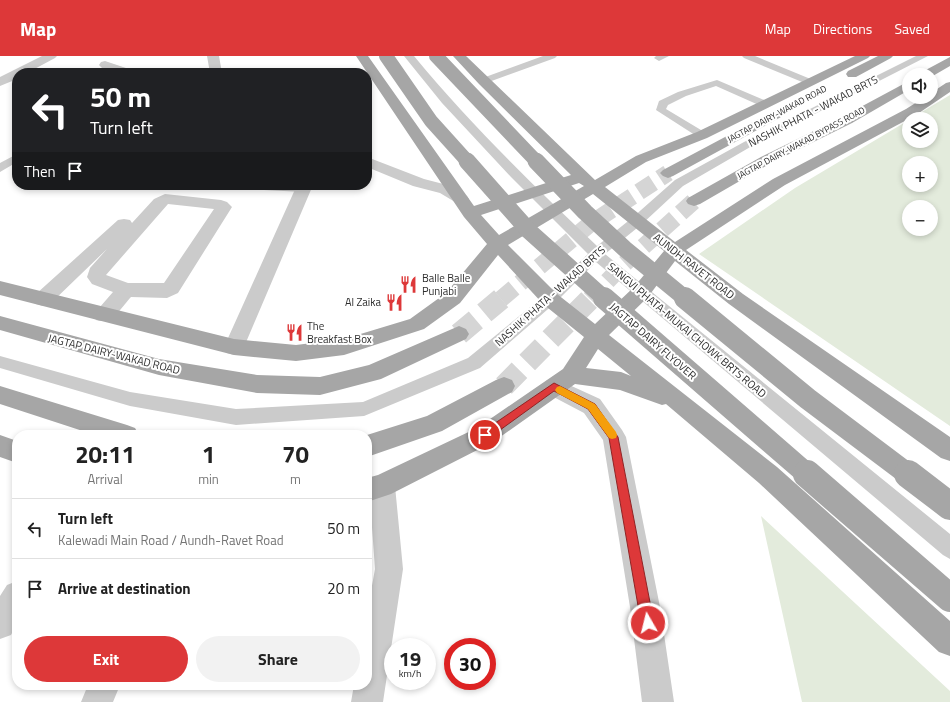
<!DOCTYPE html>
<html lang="en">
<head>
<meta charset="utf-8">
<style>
	:root { --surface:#fff; --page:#f2f2f2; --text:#222; --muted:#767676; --line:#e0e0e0; --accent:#dd3839 }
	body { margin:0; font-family:"Titillium Web",sans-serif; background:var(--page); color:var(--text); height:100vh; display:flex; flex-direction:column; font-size:15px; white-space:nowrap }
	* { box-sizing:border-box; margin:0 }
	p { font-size:13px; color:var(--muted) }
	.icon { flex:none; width:22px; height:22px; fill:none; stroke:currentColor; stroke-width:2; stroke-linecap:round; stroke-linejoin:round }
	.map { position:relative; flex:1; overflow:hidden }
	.panel { position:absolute; left:12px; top:374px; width:360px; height:260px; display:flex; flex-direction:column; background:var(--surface); border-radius:16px; box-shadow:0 2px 6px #0003 }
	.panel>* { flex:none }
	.banner { position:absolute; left:12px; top:12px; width:360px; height:122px; border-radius:16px; box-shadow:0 2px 6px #0003; background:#202124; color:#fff; overflow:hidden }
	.buttons { position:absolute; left:902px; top:12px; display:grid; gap:8px }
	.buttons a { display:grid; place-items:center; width:36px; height:36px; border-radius:50%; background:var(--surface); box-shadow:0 2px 6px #0003; font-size:20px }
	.speed { position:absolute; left:384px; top:582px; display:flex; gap:8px; font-size:20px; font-weight:700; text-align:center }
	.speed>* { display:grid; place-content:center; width:52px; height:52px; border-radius:50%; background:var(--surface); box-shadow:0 2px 6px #0003; line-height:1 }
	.speed small { font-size:10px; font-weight:400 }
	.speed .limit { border:6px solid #d22; background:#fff; color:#111 }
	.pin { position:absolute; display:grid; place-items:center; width:34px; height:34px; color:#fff; margin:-17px; border:2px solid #fff; border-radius:50%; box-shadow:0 1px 4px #0007 }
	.me { position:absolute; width:44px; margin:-22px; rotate:352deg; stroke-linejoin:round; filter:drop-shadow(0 0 3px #0008) }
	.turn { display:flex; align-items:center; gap:14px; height:84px; padding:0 12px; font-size:18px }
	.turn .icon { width:52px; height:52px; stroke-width:2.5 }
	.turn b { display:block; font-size:28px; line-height:34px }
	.then { display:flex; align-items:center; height:38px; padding:0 12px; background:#0003; gap:8px; font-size:15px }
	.eta { display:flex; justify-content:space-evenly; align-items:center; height:68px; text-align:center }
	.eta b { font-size:24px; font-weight:700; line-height:28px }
	.cta { display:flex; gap:8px; margin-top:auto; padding:8px 12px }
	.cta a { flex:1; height:46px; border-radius:24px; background:var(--accent); color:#fff; font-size:16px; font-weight:700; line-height:46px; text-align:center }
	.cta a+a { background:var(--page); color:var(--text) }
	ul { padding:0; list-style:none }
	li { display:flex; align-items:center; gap:12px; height:60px; padding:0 12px; border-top:1px solid var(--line) }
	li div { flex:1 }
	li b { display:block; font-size:15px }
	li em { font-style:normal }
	header { display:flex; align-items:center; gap:24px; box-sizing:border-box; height:56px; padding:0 20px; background:var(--accent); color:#fff }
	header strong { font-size:19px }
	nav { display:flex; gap:22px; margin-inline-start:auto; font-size:14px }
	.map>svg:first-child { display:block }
	.green { fill:#e3ebdc; fill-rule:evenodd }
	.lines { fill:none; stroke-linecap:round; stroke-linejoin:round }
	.primary-tunnel-far1 { stroke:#d5d5d5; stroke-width:17; stroke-dasharray:17 8; stroke-linecap:butt }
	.primary-tunnel { stroke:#d5d5d5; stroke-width:22; stroke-dasharray:22 11; stroke-linecap:butt }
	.lane { fill:#cbcbcb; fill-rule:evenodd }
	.street { fill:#cbcbcb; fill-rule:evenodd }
	.primary { fill:#a6a6a6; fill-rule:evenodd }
	.primary-bridge-far3 { stroke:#a6a6a6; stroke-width:14 }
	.primary-bridge-far2 { stroke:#a6a6a6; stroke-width:17 }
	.primary-bridge-far1 { stroke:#a6a6a6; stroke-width:22 }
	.primary-bridge { stroke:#a6a6a6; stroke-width:28 }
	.route { fill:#dd3839; stroke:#902425 }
	.slow { fill:#f59e0b }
	.labels { text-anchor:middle; stroke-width:4; stroke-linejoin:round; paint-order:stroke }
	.far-street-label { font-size:9px; fill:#2e2e2e; stroke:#fff }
	.street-label { font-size:11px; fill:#2e2e2e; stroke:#fff }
	.poi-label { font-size:11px; fill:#2e2e2e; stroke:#fff; text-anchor:start }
</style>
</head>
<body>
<header>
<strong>Map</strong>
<nav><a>Map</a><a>Directions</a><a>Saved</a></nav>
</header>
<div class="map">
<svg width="950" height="646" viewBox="0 0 950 646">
	<rect width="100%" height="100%" fill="#fff"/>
	<path class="green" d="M 950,39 L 950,370 L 699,198 L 795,132 L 909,64 L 909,85 L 931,85 L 931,63 L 910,63 ZM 909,107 L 931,107 L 931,129 L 909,129 ZM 909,151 L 931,151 L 931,173 L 909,173 Z
		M 761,460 L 950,635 L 950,646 L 802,646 Z"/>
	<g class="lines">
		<path class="primary-tunnel-far1" d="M 501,243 L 590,168 L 668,117
			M 590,243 L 624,208 L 694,145"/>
		<path class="primary-tunnel" d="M 459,278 L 502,242
			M 504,330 L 591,242"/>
		<path class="lane" d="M 404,0 L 414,0 C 470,68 533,129 597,190 L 632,162 L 675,124 L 744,86 L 916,0 L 928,0 L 752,90 L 683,130 L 642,168 L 605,198 L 950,478 L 950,503 L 943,499 L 596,206 L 555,247 L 480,312 L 364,360 L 236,369 L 130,350 L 0,312 L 0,300 L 130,336 L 236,353 L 363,346 L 468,302 L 545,239 L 588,198 L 511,121 L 442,47 Z
			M 543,0 L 557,0 L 555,2 L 486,27 L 483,28 L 478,25 L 480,23 Z
			M 656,0 L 669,0 L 659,5 L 654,2 Z
			M 742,0 L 755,0 L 813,24 L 815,26 L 813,28 L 807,28 L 744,2 Z
			M 717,24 L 769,46 L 770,48 L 765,51 L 761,50 L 716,30 L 686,40 L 668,49 L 666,53 L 706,77 L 707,79 L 702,82 L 698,81 L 656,54 L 659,45 L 678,36 Z
			M 17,98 L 17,106 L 0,116 L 0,107 Z
			M 235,129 L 307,129 L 310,132 L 308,135 L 304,136 L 241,133 L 237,132 Z"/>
		<path class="street" d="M 42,0 L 57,0 L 55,2 L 27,17 L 17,17 L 17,23 L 0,30 L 0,21 Z
			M 207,0 L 219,0 L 222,17 L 210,17 Z
			M 105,5 L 132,14 L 134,17 C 123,17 106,18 99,9 L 101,6 Z
			M 367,101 L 424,123 L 451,130 L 467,140 L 469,143 L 467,146 L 461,148 L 455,146 L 440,137 L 413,130 L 367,111 Z
			M 297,129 L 313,129 L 244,291 L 241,297 L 234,299 L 227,297 L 224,291 Z
			M 165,138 L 221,144 L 227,146 L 232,151 L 178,237 L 167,242 L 131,241 C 121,252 112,269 96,264 L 93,259 L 113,236 L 92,228 L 87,221 L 90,212 L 107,193 L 50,248 L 43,250 L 36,248 L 33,243 L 36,238 L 118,164 L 124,163 L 130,164 L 132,167 L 154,143 ZM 168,148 L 214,153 L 164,227 L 128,227 L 106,219 Z
			M 554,322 L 600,343 L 622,374 L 626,381 L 660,551 L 674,646 L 642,646 L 630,551 L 603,384 L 584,357 L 546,337 L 543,331 L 546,325 Z
			M 382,418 L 391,422 L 395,430 L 403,513 L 383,646 L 351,646 L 354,629 L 367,629 L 367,557 L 375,513 L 369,430 L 373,422 Z
			M 17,525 L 17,567 L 11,579 L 0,583 L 0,540 L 7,529 Z
			M 88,629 L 120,629 L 113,646 L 81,646 Z"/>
		<path class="primary" d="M 356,0 L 368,0 L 474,150 L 571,119 L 479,28 L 453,0 L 466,0 L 595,124 L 636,100 L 697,76 L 855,0 L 870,0 L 868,2 L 707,82 L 646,106 L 605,131 L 675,186 L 773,123 L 906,53 L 925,41 L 931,41 L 931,37 L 946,27 L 950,26 L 950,36 L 916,59 L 785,129 L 686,194 L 743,238 L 950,381 L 950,405 L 941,402 L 729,248 L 675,205 L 648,241 L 609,279 L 777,411 L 950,565 L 950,600 L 939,596 L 759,427 L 666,348 L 662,349 L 620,334 L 575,328 L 493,386 L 391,438 L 367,446 L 367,422 L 378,419 L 477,372 L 563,313 L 584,281 L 543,248 L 498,199 L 460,247 L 424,273 L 344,299 L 296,305 L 234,299 L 0,239 L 0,225 L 234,283 L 296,289 L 344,283 L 410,263 L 446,237 L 487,188 L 464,161 ZM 579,127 L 584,130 L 499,179 L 481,159 ZM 593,138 L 664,195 L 634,231 L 595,268 L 557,238 L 508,189 ZM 598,293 L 631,320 L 621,316 L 586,312 Z
			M 878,0 L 893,0 L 891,2 L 856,21 L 848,21 L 846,18 L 848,15 Z
			M 950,1 L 950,10 L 931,21 L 931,19 L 920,19 L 922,16 Z
			M 909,25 L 909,34 L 852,67 L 771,107 L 700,148 L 694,150 L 688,148 L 686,145 L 688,142 L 761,101 L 842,61 Z
			M 776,54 L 781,55 L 783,58 L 781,61 L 673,120 L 668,122 L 663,120 L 660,117 L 663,114 Z
			M 0,260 L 159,303 L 257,319 L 320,321 L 369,309 L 459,270 L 466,273 L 469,278 L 466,283 L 381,323 L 320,339 L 257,337 L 159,319 L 0,274 Z
			M 504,321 L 512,324 L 515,330 L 512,336 L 442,375 L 367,401 L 367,379 L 427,360 L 496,324 Z
			M 0,330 L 127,369 L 135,372 L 139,379 L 95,379 L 0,348 Z
			M 0,379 L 17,385 L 17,407 L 0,401 Z"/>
		<path class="primary-bridge-far3" d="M 386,0 L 431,65 L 468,106
			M 436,0 L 537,106"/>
		<path class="primary-bridge-far2" d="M 467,105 L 529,175 L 605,243
			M 536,105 L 585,156 L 625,193 L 686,243"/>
		<path class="primary-bridge-far1" d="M 604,242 L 808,419
			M 685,242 L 808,343 L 909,419"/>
		<path class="primary-bridge" d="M 807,418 L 950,542
			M 908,418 L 950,450"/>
	</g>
	<path class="route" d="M 554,327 L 595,348 L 618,381 L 654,567 L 652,572 L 648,573 L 643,572 L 641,567 L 609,382 L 588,353 L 554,335 L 489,382 L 485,383 L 482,382 L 480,379 L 482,376 Z"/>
	<path class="slow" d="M 560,330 L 595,348 L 616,376 L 617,379 L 616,382 L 612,383 L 609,382 L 588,353 L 557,337 L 555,334 L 557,331 Z"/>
	<defs>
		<symbol id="restaurant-bare" viewBox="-9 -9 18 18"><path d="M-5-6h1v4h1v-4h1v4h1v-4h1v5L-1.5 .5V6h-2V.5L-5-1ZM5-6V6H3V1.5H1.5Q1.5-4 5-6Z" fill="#dd3839" stroke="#fff" stroke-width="2.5" paint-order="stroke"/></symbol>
	</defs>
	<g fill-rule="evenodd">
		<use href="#restaurant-bare" x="396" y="216" width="25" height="25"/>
		<use href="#restaurant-bare" x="382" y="234" width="25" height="25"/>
		<use href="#restaurant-bare" x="282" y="264" width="25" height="25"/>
	</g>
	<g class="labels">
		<g class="far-street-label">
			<text transform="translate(777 58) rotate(-28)" y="3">JAGTAP DAIRY-WAKAD ROAD</text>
			<text transform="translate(801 87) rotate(-28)" y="3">JAGTAP DAIRY-WAKAD BYPASS ROAD</text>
		</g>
		<g class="street-label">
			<text transform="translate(813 55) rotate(-27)" y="4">NASHIK PHATA - WAKAD BRTS</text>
			<text transform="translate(694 210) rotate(38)" y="4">AUNDH RAVET ROAD</text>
			<text transform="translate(550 240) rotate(-42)" y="4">NASHIK PHATA - WAKAD BRTS</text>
			<text transform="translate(687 274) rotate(40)" y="4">SANGVI PHATA-MUKAI CHOWK BRTS ROAD</text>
			<text transform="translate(653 285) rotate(41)" y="4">JAGTAP DAIRY FLYOVER</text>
			<text transform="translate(114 298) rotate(14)" y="4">JAGTAP DAIRY-WAKAD ROAD</text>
		</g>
		<g class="poi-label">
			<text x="422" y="226">Balle Balle<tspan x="422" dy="13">Punjabi</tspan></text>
			<text x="381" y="250" text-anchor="end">Al Zaika</text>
			<text x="307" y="274">The<tspan x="307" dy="13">Breakfast Box</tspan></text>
		</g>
	</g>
</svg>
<div class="buttons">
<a><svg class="icon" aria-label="sound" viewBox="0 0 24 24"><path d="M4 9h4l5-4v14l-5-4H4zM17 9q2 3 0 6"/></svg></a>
<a><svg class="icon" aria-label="layers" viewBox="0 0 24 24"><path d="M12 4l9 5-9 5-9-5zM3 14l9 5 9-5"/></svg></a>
<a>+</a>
<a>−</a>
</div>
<div class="speed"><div>19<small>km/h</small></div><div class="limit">30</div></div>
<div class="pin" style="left:485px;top:379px;background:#d93025"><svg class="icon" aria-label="arrive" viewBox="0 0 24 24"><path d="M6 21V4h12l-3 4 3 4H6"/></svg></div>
<svg class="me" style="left:648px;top:567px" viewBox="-20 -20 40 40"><circle r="17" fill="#dd3839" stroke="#fff" stroke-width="3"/><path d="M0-11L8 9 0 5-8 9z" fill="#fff"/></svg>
<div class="banner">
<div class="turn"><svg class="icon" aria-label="left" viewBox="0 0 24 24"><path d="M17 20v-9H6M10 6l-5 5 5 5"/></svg><div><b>50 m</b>Turn left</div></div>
<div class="then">Then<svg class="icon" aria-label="arrive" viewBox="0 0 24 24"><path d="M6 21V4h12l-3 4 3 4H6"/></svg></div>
</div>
<section class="panel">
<div class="eta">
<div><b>20:11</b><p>Arrival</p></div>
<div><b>1</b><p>min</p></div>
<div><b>70</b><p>m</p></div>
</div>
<ul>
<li><svg class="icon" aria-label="left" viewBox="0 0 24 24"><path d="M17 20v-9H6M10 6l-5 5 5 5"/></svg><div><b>Turn left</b><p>Kalewadi Main Road / Aundh-Ravet Road</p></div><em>50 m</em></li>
<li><svg class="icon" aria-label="arrive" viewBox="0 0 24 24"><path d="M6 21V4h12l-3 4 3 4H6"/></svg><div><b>Arrive at destination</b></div><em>20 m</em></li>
</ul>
<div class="cta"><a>Exit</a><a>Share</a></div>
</section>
</div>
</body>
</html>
